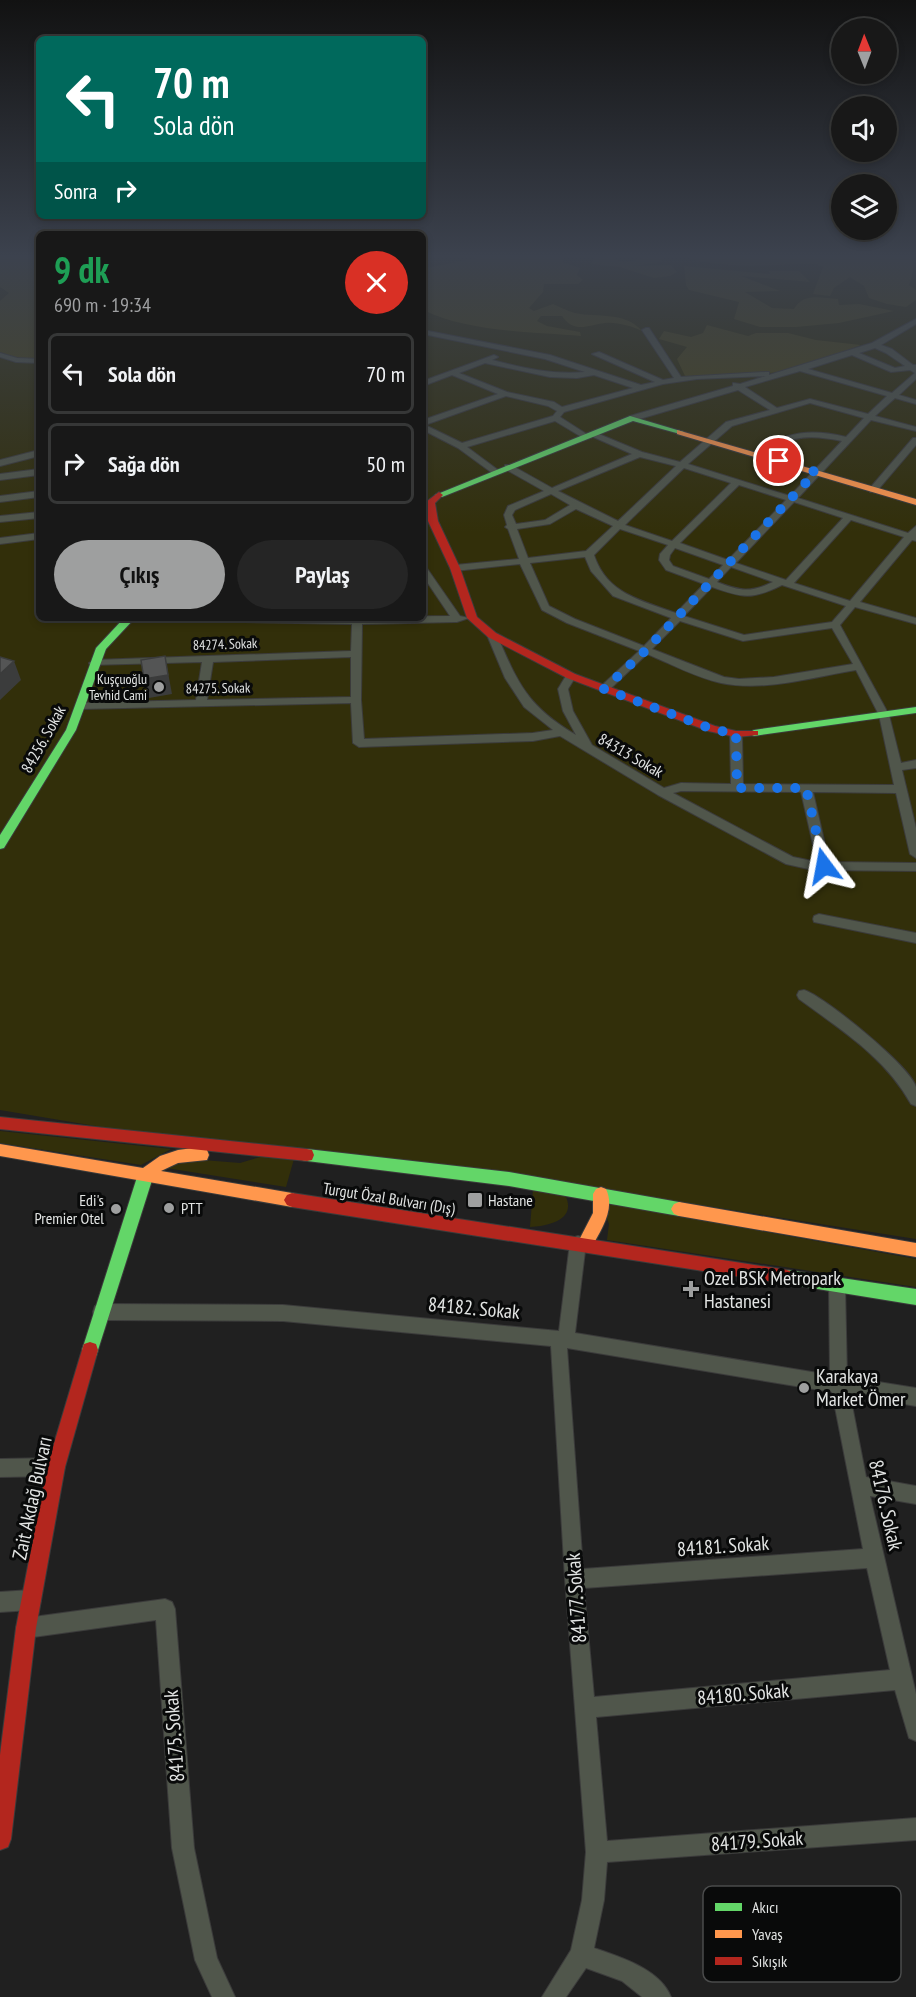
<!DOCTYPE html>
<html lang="tr">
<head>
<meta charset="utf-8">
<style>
	:root { --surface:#181818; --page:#252525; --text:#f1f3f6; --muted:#9fa0a2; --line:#363737; --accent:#9e9f9f }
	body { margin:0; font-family:"PT Sans Narrow",sans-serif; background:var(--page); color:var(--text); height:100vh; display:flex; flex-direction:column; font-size:22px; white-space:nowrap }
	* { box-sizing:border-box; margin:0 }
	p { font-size:20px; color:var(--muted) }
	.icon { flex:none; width:33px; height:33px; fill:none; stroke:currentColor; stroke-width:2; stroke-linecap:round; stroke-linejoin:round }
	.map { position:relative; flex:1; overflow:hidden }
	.sheet { position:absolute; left:36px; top:231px; width:390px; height:390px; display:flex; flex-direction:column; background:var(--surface); border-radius:9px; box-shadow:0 3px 9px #0003,0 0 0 2px var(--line) }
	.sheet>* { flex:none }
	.guide { position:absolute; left:36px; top:36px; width:390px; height:183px; border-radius:9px; box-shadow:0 3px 9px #0003,0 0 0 2px var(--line); background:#00695c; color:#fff; overflow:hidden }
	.needle { width:39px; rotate:359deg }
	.controls { position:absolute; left:831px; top:18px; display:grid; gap:12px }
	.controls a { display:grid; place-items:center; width:66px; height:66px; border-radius:50%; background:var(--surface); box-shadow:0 3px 9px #0003,0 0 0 2px var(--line); font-size:30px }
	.pin { position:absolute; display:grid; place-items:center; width:51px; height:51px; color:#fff; margin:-26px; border:3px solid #fff; border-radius:50%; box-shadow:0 2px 6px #0007 }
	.me { position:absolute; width:66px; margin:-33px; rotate:347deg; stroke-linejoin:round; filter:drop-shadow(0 0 4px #0008) }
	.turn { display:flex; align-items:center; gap:21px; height:126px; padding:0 18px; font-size:27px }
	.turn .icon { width:78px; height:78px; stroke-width:2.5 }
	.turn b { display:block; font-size:42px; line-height:51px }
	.then { display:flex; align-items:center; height:57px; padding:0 18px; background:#0003; gap:12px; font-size:22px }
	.round { display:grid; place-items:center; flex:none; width:63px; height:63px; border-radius:32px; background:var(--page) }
	.overview { display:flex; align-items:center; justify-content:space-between; height:102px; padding:0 18px }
	h1 { font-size:36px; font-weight:700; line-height:45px; color:#1e9e55 }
	.button { display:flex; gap:12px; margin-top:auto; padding:12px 18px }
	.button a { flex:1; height:69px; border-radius:36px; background:var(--accent); color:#111; font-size:24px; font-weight:700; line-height:69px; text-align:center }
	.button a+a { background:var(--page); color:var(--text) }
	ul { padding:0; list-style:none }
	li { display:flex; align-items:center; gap:18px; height:81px; margin:0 12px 9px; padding:0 6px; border:3px solid var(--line); border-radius:9px }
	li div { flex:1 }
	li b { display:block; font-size:22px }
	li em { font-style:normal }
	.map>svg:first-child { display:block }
	.green { fill:#322f0a }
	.forest { fill:#494415 }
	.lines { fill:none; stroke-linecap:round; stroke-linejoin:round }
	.street-casing { stroke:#3b3b3b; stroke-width:2 }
	.fast-casing { stroke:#3b3b3b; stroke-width:2 }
	.slow-casing { stroke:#3b3b3b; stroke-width:2 }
	.jam-casing { stroke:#3b3b3b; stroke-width:2 }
	.street { fill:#50564b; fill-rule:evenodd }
	.fast { fill:#63d668; fill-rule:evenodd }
	.slow { fill:#ff974d; fill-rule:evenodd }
	.jam { fill:#b3261e; fill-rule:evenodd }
	.shaded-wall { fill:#3b3c3c }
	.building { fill:#545555; stroke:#3b3c3c; stroke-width:1.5 }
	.route { stroke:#1a73e8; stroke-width:10; stroke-dasharray:0 18 }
	.poi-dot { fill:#9e9f9f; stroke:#090a0a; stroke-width:2 }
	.labels { text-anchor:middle; stroke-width:6; stroke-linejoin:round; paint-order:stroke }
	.far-street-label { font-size:14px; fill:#e2e4e3; stroke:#090a0a }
	.far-poi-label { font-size:14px; fill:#e2e4e3; stroke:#090a0a; text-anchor:end }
	.street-label { font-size:16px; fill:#e2e4e3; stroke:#090a0a }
	.poi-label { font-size:16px; fill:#e2e4e3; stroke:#090a0a; text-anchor:start }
	.near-poi-label { font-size:20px; fill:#e2e4e3; stroke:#090a0a; text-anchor:start }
	.near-street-label { font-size:20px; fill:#e2e4e3; stroke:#090a0a }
	.key { fill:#090a0a; stroke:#4a4b4b; stroke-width:1.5 }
	.key-label { font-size:16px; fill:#e2e4e3 }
</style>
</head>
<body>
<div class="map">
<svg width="916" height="1997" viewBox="0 0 916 1997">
	<rect width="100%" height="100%" fill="#202020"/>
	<path class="green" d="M 0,254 L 39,254 L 39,618 L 423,618 L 423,254 L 916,254 L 916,1239 L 600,1189 L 197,1143 L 0,1110 Z
		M 0,1131 L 171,1149 L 141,1165 L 0,1143 Z
		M 267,1155 L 294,1159 L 286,1187 L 166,1168 L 190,1159 L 240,1163 Z
		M 533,1190 L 565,1195 C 578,1220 547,1226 530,1227 Z
		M 601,1202 L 916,1259 L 916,1287 L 607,1240 L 609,1224 Z"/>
	<path class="forest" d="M 0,254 L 39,254 L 39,360 L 14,357 L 0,352 L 0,301 L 9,293 L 0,287 Z
		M 498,254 L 567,254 L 562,262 L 580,268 L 577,275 L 583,280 L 578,284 L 544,284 L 543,292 L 529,308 L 534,311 L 553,304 C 560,307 568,311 575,313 C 598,318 625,311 642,331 C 631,326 617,322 605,323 C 588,325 574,334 562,316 L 541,316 L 537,321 L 547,326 L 580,332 L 581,336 C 532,332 468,332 423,310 L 423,271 L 426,268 Z
		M 597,254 C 619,254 616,271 645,256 L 641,254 L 657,254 L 665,258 L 657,263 L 633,266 L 671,265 L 677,272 L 670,276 L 654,278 L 620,267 L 591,264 Z
		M 675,254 L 908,254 C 916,264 913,273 909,285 L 916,290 L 916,300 L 906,307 L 887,304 L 869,298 L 864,286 L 850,277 L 834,288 L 830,296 L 813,294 L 823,267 L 816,264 C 769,264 721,271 675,254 Z
		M 684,266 L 770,274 L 769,271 L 799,271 L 810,282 L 741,276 L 780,291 L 745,292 L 772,308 L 794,309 C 803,292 822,298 838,299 L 839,305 L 859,304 L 894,311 L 839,323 L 796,327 L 760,327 L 734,319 L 739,302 L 689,290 L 686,285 Z
		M 707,325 L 748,336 L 756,333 L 788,333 L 816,340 L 861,345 L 794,371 L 720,377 L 685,376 L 677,359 L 687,347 L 659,339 L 664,331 L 691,337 L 703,333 Z"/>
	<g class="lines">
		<defs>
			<path id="street" d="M 916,319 L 916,324 L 881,345 L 892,349 L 913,365 L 916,365 L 916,379 L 899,395 L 916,400 L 916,404 L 895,398 L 875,416 L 916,427 L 916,431 L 871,420 L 798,498 L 908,533 L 916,526 L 916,541 L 912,540 L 860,602 L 916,618 L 916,624 L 855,607 L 840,625 L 889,715 L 901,763 L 916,760 L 916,768 L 902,770 L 916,828 L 916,858 L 910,854 L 896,793 L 813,792 L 829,862 L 916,863 L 916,871 L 813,870 L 786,864 L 658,795 L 560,736 L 533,741 L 359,747 L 353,743 L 351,703 L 80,709 L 75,706 L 80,703 L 196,700 L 202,662 L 90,665 L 89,663 L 94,660 L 351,651 L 352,624 L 193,621 L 188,618 L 450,616 L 423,576 L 423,566 L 426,567 L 460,616 L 469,618 L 457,622 L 362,624 L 361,700 L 364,739 L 533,733 L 553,730 L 524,707 L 505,678 L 487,635 L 492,632 L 497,635 C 518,684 528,707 576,735 L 563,711 L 558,689 L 567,674 L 575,674 L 576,676 L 568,689 L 573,711 L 592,745 L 664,788 L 681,783 L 731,784 L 730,734 L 736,731 L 742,734 L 743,784 L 894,785 L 879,715 L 856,670 C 813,677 765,692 721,683 C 697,678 671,664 647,654 L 608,691 L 600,691 L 600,687 L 639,651 L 567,623 L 542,610 L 520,564 L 455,571 L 450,568 L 455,565 L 519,559 L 508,529 L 505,527 L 507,525 L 504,515 L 508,506 L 544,491 L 505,469 L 505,465 L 511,465 L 552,488 L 632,454 L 591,436 L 591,432 L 594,432 L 642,452 L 680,462 L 726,422 L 770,410 L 738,390 L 636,420 L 630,420 L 630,416 L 733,386 L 733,383 L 740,384 L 766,376 L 697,379 L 663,384 L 564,412 L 560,417 L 588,435 L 589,437 L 585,439 L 555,421 L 467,447 L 498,470 L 499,472 L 495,475 L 458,448 L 423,430 L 423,420 L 498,394 L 452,375 L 423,386 L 423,381 L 494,355 L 498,357 L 492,360 C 523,368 553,375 585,372 L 545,359 L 423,334 L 423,330 L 550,355 L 641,385 L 655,382 L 592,354 L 599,352 L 663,380 L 674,378 L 642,330 L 646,328 L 649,328 L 681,377 L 766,372 L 769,372 L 769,375 L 872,343 ZM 875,348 L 886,353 L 905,366 L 895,368 L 859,353 ZM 852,355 L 891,372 L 910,370 L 915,373 L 892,393 L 808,369 ZM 485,363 L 550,377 L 577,378 L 594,375 L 633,388 L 562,407 L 554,402 L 507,392 L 459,373 ZM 800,371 L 887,396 L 868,414 L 810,399 L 777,408 L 745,387 ZM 506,396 L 548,406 L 557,411 L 553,416 L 462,443 L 425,425 ZM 810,403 L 864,418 L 846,437 C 813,429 784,430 758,454 L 758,458 C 767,458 773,448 781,444 C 800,434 822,437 842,441 L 790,496 L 688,464 L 732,426 ZM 640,457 L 676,466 L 618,521 L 558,491 ZM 684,468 L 731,483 L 672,541 L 625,525 ZM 739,485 L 786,500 L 728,560 L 680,543 ZM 551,494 L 570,505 L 545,520 L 516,524 L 512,515 L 515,510 ZM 794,502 L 843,518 L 786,580 L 736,563 ZM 576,509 L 613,526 L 586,551 L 528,558 L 517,529 L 550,524 ZM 851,520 L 904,537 L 850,601 L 794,583 ZM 620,529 L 668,545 L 660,554 L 659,560 L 666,570 L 704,584 L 676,613 C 640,600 607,594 594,555 ZM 675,548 L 723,565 L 709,579 L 673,566 L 669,560 L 670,555 ZM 585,557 L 591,571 L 613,596 L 671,618 L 644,646 L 575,619 L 549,606 L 530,563 ZM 731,567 L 773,582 C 750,593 740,591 717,582 ZM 782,585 L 846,606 L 832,622 L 744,635 L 684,616 L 712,587 C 743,598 752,600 782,585 ZM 680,621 L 743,641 L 832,628 L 853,664 L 774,677 L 739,679 L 724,677 L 652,649 ZM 351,657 L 351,697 L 207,700 L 213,662 ZM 681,791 L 801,792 L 817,862 L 793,857 L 673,793 Z
				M 0,353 L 17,358 L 39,359 L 39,363 L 16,362 L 0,357 Z
				M 913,438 L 916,438 L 916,445 L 876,492 L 870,492 L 870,488 Z
				M 39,450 L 39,456 L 0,466 L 0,460 Z
				M 39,469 L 39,475 L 0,480 L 0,474 Z
				M 39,491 L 39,497 L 0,502 L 0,496 Z
				M 39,512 L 39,518 L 0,522 L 0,516 Z
				M 39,533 L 39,539 L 0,544 L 0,538 Z
				M 819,914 L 916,933 L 916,943 L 814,922 L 813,919 L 814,916 Z
				M 804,990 C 824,996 911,1067 916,1087 C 916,1093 916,1100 916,1106 L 911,1104 C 885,1057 841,1030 799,999 L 797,995 L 799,991 Z
				M 578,1236 L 584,1238 L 586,1243 L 575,1333 L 830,1375 L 829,1285 L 831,1280 L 837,1277 L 843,1280 L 845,1285 L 847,1377 L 916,1388 L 916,1406 L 850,1395 L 866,1477 L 916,1486 L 916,1504 L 870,1496 L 916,1694 L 916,1741 L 909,1738 L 895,1690 L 596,1717 L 607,1841 L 916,1818 L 916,1840 L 607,1862 L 604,1900 L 594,1948 C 620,1957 660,1969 671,1997 L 642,1997 L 622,1981 L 586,1968 L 566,1997 L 542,1997 L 571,1950 L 582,1900 L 586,1852 L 565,1579 L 551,1346 L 283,1321 L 101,1320 L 95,1318 L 93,1312 L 95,1306 L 101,1304 L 283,1305 L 559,1331 L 570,1243 L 572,1238 ZM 567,1348 L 832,1392 L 863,1549 L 583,1569 ZM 867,1568 L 890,1670 L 594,1697 L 584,1588 Z
				M 56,1458 L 62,1461 L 65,1467 L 62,1473 L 56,1476 L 0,1477 L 0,1459 Z
				M 31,1590 L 38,1593 L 41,1600 L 38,1607 L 31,1610 L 0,1612 L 0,1592 Z
				M 165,1599 L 172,1602 L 175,1609 L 194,1848 L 217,1958 L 235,1997 L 212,1997 L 195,1960 L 172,1848 L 156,1620 L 26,1638 L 19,1635 L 16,1628 L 19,1621 L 26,1618 Z"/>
			<path id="fast" d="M 630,416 L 684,432 L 680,434 L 633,421 L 442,497 L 435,495 Z
				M 124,618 L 135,618 L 106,649 L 76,730 L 4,848 L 0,849 L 0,835 L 66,730 L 96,648 Z
				M 916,707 L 916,713 L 754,736 L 748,733 L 754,730 Z
				M 307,1149 L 509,1172 L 679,1202 L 684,1204 L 687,1209 L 684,1214 L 679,1216 L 509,1186 L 307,1161 L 302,1160 L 300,1155 L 302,1150 Z
				M 146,1167 L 151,1169 L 154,1174 L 98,1350 L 96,1356 L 90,1358 L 84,1356 L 82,1350 L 138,1174 L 141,1169 Z
				M 787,1270 L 916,1289 L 916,1305 L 787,1284 L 781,1282 L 779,1277 L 781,1272 Z"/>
			<path id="slow" d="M 677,430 L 916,499 L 916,505 L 677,434 Z
				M 0,1144 L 143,1168 L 160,1156 L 178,1150 L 193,1148 L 207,1150 L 209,1155 L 207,1160 L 178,1163 L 161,1171 L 292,1193 L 297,1195 L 300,1200 L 297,1205 L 292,1207 L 0,1156 Z
				M 601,1187 L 606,1189 C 616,1210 600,1231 591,1249 L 585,1251 L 579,1249 L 577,1244 L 593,1213 L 593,1194 L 596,1189 Z
				M 679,1202 L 916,1243 L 916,1257 L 679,1216 L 674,1214 L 671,1209 L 674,1204 Z"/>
			<path id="jam" d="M 439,492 L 443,495 L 435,503 L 438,521 L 460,568 L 477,617 L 496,633 L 575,674 L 715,726 L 736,731 L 758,731 L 758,735 L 736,737 L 708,731 L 567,678 L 488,637 L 467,618 L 450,568 L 428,521 L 426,502 Z
				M 0,1117 L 307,1149 L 312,1150 L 314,1155 L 312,1160 L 307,1161 L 0,1129 Z
				M 292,1193 L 787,1270 L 793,1272 L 795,1277 L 793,1282 L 787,1284 L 292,1207 L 287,1205 L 284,1200 L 287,1195 Z
				M 90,1342 L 96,1344 L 98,1350 L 65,1467 L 36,1628 L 11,1839 L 8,1847 L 0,1850 L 0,1755 L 16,1628 L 47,1467 L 82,1350 L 84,1344 Z"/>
		</defs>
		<use href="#street" class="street-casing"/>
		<use href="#fast" class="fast-casing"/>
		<use href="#slow" class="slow-casing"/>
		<use href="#jam" class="jam-casing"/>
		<use href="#street" class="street"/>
		<use href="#fast" class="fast"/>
		<use href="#slow" class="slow"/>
		<use href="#jam" class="jam"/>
	</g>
	<path class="shaded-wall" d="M 165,656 L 172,694 L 149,698 L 144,679 Z
		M 14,661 L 21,680 L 0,700 L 0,674 Z"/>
	<path class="building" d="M 165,656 L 168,675 L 144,679 L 141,660 Z
		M 0,657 L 14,661 L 0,674 Z"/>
	<linearGradient id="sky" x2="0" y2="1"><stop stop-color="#121212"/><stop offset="0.48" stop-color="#3c424e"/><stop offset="1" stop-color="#3c424e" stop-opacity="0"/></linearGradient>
	<rect width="916" height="533" fill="url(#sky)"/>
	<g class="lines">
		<path class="route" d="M 779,461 L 816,472 L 645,651 L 604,689 L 712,729 L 736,734 L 737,788 L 806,788 L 824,866"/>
	</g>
	<g class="poi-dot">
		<circle cx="159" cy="687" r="6"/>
		<rect x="467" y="1192" width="16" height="16" rx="3"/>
		<circle cx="169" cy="1208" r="6"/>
		<circle cx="116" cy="1209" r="6"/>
		<path d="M688 1280h6v6h6v6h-6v6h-6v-6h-6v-6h6z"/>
		<circle cx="804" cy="1388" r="6"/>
	</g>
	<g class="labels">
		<g class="far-street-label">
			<text transform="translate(225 644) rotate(-2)" y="5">84274. Sokak</text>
			<text transform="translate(218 688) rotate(-1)" y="5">84275. Sokak</text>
		</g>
		<g class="far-poi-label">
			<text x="147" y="684">Kuşçuoğlu<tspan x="147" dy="16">Tevhid Cami</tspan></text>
		</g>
		<g class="street-label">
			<text transform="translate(43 739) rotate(-61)" y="6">84256. Sokak</text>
			<text transform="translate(631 755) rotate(30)" y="6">84313 Sokak</text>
			<text transform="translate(389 1198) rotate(9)" y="6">Turgut Özal Bulvarı (Dış)</text>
		</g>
		<g class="poi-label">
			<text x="104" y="1206" text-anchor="end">Edi's<tspan x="104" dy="18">Premier Otel</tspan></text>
			<text x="488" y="1206">Hastane</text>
			<text x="181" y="1214">PTT</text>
		</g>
		<g class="near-poi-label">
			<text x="704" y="1285">Ozel BSK Metropark<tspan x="704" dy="23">Hastanesi</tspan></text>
			<text x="816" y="1383">Karakaya<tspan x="816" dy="23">Market Ömer</tspan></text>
		</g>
		<g class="near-street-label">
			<text transform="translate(474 1308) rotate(5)" y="7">84182. Sokak</text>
			<text transform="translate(32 1498) rotate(-78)" y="7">Zait Akdağ Bulvarı</text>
			<text transform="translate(886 1505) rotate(77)" y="7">84176. Sokak</text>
			<text transform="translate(723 1546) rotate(-4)" y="7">84181. Sokak</text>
			<text transform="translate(576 1598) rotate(-94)" y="7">84177. Sokak</text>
			<text transform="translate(743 1694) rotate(-5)" y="7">84180. Sokak</text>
			<text transform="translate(174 1736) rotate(-94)" y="7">84175. Sokak</text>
			<text transform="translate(757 1841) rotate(-4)" y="7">84179. Sokak</text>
		</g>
	</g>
	<rect x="703" y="1886" width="198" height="96" rx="9" class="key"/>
	<rect x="715" y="1903" width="27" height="8" fill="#63d668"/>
	<rect x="715" y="1930" width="27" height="8" fill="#ff974d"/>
	<rect x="715" y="1957" width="27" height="8" fill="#b3261e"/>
	<g class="key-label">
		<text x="752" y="1913">Akıcı</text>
		<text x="752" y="1940">Yavaş</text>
		<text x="752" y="1967">Sıkışık</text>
	</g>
</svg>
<div class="controls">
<a><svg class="needle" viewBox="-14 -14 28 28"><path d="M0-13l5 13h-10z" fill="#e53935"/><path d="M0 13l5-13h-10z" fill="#9fa0a2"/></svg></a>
<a><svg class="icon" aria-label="sound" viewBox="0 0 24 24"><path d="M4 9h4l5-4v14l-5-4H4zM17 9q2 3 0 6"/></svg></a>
<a><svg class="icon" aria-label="layers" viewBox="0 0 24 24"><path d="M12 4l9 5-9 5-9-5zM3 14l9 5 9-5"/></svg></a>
</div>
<div class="pin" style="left:779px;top:461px;background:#d93025"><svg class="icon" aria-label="arrive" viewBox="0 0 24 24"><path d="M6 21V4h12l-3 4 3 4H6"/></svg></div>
<svg class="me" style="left:824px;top:866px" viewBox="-20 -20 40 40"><path d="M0-17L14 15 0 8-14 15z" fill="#1a73e8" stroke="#fff" stroke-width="4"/></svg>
<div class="guide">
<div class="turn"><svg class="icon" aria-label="left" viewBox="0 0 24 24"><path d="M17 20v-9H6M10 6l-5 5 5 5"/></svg><div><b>70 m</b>Sola dön</div></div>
<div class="then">Sonra<svg class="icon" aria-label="right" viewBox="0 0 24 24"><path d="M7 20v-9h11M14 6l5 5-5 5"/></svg></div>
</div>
<section class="sheet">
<div class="overview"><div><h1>9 dk</h1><p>690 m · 19:34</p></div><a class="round" style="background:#d93025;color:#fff"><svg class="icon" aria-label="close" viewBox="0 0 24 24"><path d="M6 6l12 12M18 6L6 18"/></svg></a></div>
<ul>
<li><svg class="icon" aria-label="left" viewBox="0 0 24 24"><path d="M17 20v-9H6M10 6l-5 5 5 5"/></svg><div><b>Sola dön</b></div><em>70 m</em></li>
<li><svg class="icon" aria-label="right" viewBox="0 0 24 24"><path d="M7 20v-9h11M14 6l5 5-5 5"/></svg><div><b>Sağa dön</b></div><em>50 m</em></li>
</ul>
<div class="button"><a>Çıkış</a><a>Paylaş</a></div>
</section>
</div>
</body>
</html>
